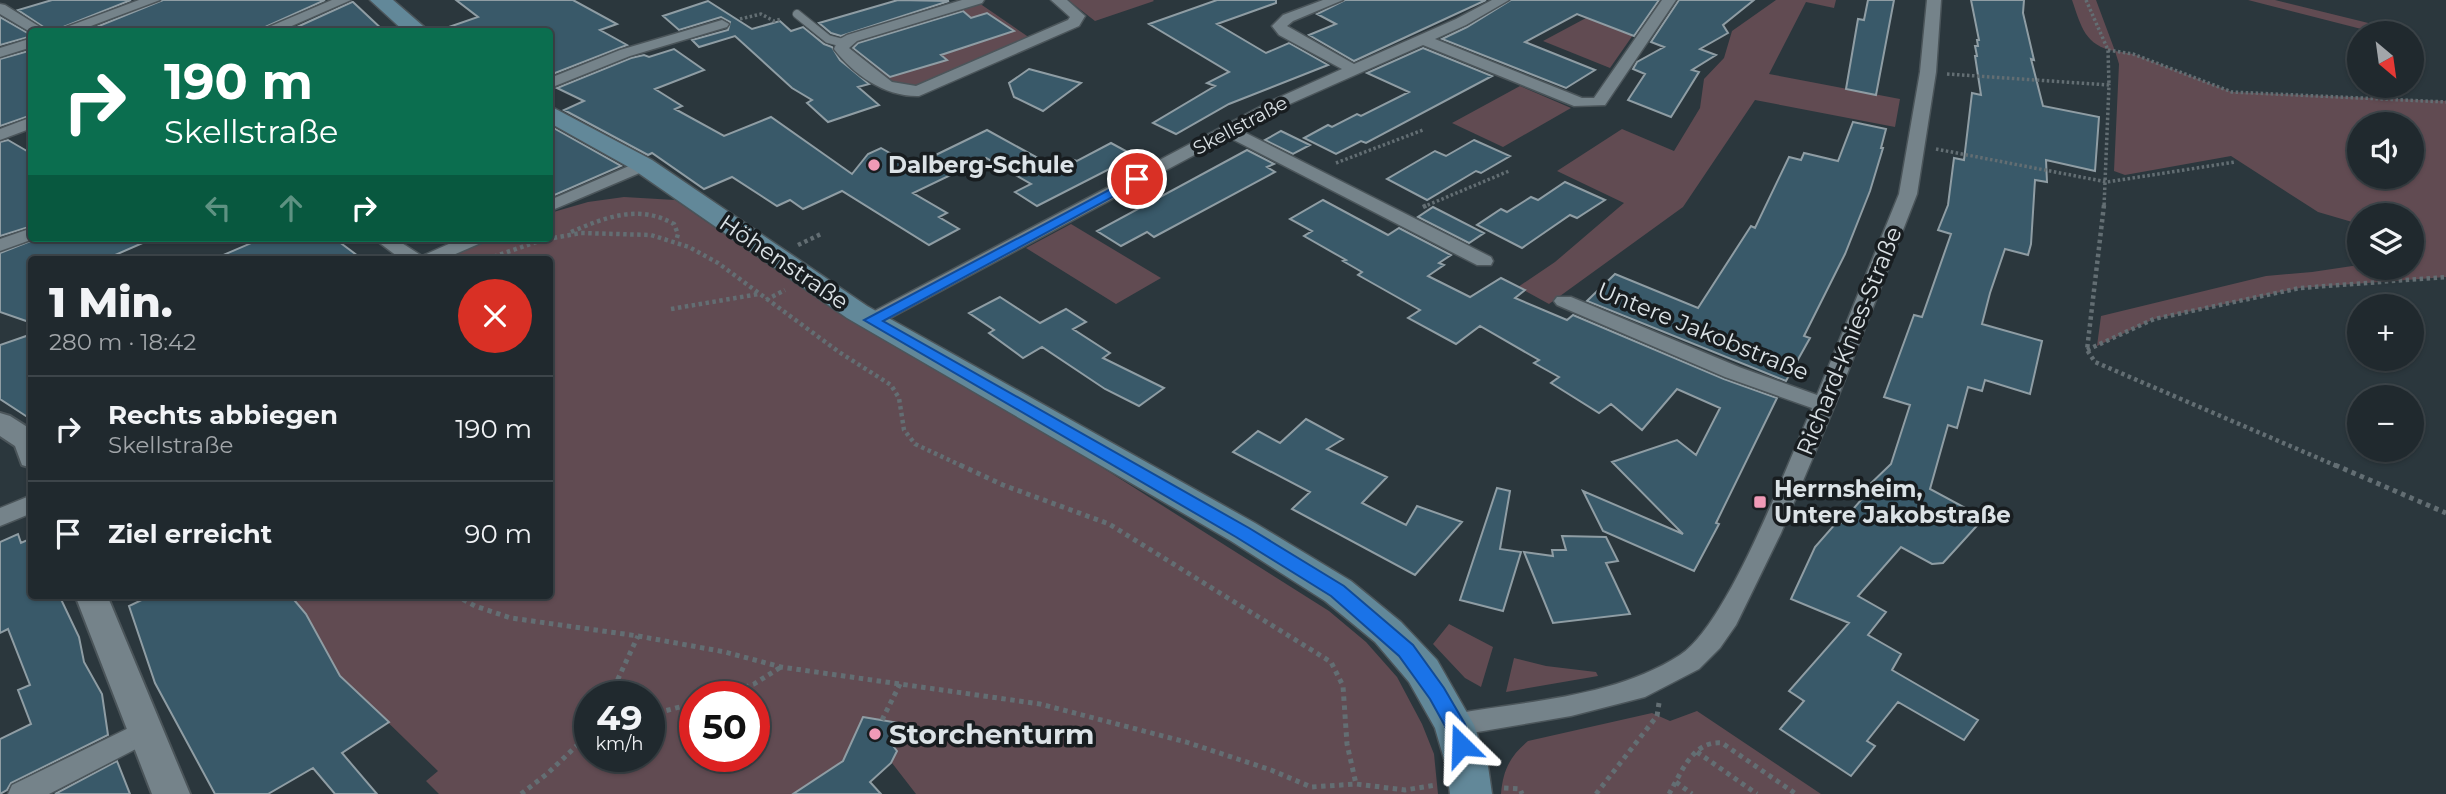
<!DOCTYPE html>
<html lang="de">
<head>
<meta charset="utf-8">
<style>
	:root { --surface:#20292e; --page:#283136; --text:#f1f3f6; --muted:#a2a6aa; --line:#3d454a }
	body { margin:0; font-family:Montserrat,sans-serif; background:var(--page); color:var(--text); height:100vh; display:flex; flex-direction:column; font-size:26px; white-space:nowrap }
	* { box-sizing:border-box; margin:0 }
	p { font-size:23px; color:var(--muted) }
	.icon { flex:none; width:38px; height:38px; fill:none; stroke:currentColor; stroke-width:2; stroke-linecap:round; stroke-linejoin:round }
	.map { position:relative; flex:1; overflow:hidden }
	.sheet { position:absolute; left:28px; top:256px; width:525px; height:343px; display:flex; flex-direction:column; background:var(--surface); border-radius:7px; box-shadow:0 2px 5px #0004,0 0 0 2px var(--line) }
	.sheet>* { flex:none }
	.top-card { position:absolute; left:28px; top:28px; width:525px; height:214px; border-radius:7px; box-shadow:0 2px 5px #0004,0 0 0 2px var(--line); background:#0b6e4f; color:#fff; overflow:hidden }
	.needle { width:46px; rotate:151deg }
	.buttons { position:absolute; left:2347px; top:21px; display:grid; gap:14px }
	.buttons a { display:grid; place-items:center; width:77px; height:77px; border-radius:50%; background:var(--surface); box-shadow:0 2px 5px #0004,0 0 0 2px var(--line); font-size:35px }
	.speed { position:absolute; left:574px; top:681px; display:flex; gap:14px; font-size:35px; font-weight:700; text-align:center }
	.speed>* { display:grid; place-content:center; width:91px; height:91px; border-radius:50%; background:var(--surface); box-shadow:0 2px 5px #0004,0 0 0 2px var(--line); line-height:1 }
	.speed small { font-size:18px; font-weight:400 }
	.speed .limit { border:10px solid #d22; background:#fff; color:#111 }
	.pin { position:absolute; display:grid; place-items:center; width:60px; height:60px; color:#fff; margin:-30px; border:4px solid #fff; border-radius:50%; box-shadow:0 2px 7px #0007 }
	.me { position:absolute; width:77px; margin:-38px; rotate:338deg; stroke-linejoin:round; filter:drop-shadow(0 0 5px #0008) }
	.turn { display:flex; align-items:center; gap:24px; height:147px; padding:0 21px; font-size:32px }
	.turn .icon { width:91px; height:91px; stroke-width:2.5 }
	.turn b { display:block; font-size:49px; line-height:60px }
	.lanes { display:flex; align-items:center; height:66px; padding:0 21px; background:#0003; justify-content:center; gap:35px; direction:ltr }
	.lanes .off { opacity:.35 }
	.round { display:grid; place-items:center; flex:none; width:74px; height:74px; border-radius:37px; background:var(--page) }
	.summary { display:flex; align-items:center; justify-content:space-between; height:119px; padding:0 21px }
	h1 { font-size:42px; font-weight:800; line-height:52px }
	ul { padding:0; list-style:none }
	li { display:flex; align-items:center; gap:21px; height:105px; padding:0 21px; border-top:2px solid var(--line) }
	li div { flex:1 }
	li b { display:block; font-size:26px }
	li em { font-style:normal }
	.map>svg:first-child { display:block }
	.green { fill:#614b52; fill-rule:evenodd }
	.building { fill:#395969; stroke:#8f9da4; stroke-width:2 }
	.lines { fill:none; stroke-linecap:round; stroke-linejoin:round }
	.service-casing { stroke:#4b555a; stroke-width:10 }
	.minor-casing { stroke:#4b555a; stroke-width:3 }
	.tertiary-casing { stroke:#4b555a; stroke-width:4 }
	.secondary-casing { stroke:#4b555a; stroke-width:3 }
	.path-far2 { stroke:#636e73; stroke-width:3.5; stroke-dasharray:2.5 2.5; stroke-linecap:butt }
	.path-far1 { stroke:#636e73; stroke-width:4.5; stroke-dasharray:3.5 3.5; stroke-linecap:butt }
	.path { stroke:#636e73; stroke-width:5; stroke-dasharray:4.5 4.5; stroke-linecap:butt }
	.service { stroke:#75838a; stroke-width:8 }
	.minor { fill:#75838a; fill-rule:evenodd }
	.tertiary { fill:#75838a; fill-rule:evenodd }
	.secondary { fill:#628899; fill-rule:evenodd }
	.route { fill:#1a73e8; stroke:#114b97; stroke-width:2 }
	.poi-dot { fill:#f09ab7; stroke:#181d20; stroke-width:2.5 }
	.labels { text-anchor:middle; stroke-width:7; stroke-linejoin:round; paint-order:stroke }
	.far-street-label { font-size:19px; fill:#dbe2e6; stroke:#181d20 }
	.poi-label { font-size:23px; font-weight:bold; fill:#dbe2e6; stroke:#181d20; text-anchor:start }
	.street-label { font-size:23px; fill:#dbe2e6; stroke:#181d20 }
	.near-poi-label { font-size:28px; font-weight:bold; fill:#dbe2e6; stroke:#181d20; text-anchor:start }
</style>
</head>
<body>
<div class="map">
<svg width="2446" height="794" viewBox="0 0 2446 794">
	<rect width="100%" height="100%" fill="#2b373d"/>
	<path class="green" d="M 1068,0 L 1153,0 L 1154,1 L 1095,21 Z
		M 1776,0 L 1836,0 L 1834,8 L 1806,2 L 1769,74 L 1900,99 L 1895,127 L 1755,100 L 1683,207 L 1549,304 L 1518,287 L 1555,262 L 1624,203 L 1557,171 L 1622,129 L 1674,151 L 1700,108 L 1704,79 L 1724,58 L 1732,31 Z
		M 2072,0 L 2096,0 L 2115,51 L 2133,54 L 2232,92 L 2446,101 L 2446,277 L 2300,288 L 2154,319 L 2097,346 L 2101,316 L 2266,276 L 2312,272 L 2359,265 L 2359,268 L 2412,268 L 2412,215 L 2359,215 L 2359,224 L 2318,212 L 2231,156 L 2125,175 L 2114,171 L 2119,64 L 2115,51 C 2085,46 2081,26 2072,0 ZM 2359,124 L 2412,124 L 2412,177 L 2359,177 Z
		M 2248,0 L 2275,0 L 2409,33 L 2377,33 Z
		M 979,3 L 1030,38 L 915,87 L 896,85 L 853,48 L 856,41 Z
		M 1586,18 L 1633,35 L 1610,68 L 1543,41 Z
		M 1520,86 L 1571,108 L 1503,147 L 1452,123 Z
		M 624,197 L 675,200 L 844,317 L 1092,461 L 1329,611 L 1366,642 L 1397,677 L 1422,724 L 1434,754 L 1438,794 L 916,794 L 892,763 L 892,757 L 847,758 L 793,794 L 439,794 L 426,781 L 438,771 L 340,676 L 315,631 L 290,595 L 550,595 L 550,259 L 444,259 L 493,238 L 550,238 L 550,213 L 588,202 ZM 590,696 L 649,696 L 649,756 L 590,756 ZM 695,696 L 754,696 L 754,756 L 695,756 Z
		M 1071,224 L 1161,278 L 1116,304 L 1026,248 Z
		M 1449,624 L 1493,647 L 1481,687 L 1465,678 L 1433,644 Z
		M 1514,658 L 1546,666 L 1596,672 L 1598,676 L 1506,692 Z
		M 1697,711 L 1821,794 L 1501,794 C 1503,770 1510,756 1528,741 L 1652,713 L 1670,721 Z"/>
	<path class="building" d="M 52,0 L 131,0 L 51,32 L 18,10 Z
		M 163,0 L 325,0 L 254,32 L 84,32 Z
		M 456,0 L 573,0 L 617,24 L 600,30 L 627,45 L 550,75 L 550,32 L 446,32 L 446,28 L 478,17 Z
		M 898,0 L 949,1 L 841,36 L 831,33 L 819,23 Z
		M 1217,0 L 1276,0 L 1276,3 L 1217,24 L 1266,53 L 1289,43 L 1328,65 L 1229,104 L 1176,134 L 1153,123 L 1215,86 L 1207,83 L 1229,72 L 1149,24 Z
		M 1345,0 L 1486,0 L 1354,61 L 1309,35 L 1336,24 L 1317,14 Z
		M 1511,0 L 1659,0 L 1634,36 L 1577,14 L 1525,42 L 1595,70 L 1566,88 L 1442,39 L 1467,27 Z
		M 1679,0 L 1754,0 L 1723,25 L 1728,33 L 1700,49 L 1716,55 L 1692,70 L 1699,72 L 1671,117 L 1628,100 L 1645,74 L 1633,69 L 1637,62 L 1664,47 L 1651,42 Z
		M 1868,0 L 1894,0 L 1876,95 L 1846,89 L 1858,19 L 1864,20 Z
		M 1971,0 L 2024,0 L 2023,13 L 2034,60 L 2031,59 L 2043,106 L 2099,117 L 2095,171 L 2046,160 L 2047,182 L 2035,180 L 2031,244 L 2028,255 L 2005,249 L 1990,293 L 1982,324 L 2042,341 L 2030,394 L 1985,380 L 1982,391 L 1968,387 L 1957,428 L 1948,425 L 1930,489 L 1984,518 L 1943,563 L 1932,564 L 1901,547 L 1858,596 L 1886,612 L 1868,635 L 1901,654 L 1892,670 L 1978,720 L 1964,740 L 1898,702 L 1867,741 L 1875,746 L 1851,776 L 1780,729 L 1804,701 L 1789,691 L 1849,623 L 1791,599 L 1815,547 L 1836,523 L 1840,524 L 1869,491 L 1865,489 L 1891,464 L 1910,405 L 1884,397 L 1914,315 L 1922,317 L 1951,234 L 1938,230 L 1948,205 L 1954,158 L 1964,160 L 1972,93 L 1981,95 L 1975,56 L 1977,56 L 1975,46 L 1978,46 L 1977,40 L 1979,40 Z
		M 708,1 L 752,29 L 780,21 L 791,31 L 803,27 L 824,44 L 832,47 L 840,60 L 869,84 L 858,87 L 879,105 L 828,122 L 807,103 L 812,100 L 792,88 L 735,36 L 699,47 L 692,40 L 728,30 L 730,22 L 721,17 L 679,30 L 663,16 Z
		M 353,2 L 385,32 L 286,32 L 352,2 Z
		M 963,11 L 971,18 L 987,13 L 1014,31 L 941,55 L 947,60 L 890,77 L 853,48 L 858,43 Z
		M 0,17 L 31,35 L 32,36 L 0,45 Z
		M 1423,48 L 1492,76 L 1366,143 L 1361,141 L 1336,154 L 1304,138 L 1328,125 L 1332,127 L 1357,114 L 1361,116 L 1409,92 L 1367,73 Z
		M 674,49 L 704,70 L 655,89 L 682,106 L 675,109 L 724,136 L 771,117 L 852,174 L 868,154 L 881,148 L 913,166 L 987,130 L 1054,167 L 1071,159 L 1077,161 L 1111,143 L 1135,156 L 1037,206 L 1015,192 L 1031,184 L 986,158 L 913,193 L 947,213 L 939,217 L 959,229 L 929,245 L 842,191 L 803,209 L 790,200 L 777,206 L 732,177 L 704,189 L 652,153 L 648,155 L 564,110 L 584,101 L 557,88 L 631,58 L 644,55 L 649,57 Z
		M 32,50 L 32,115 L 0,126 L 0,59 Z
		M 1029,69 L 1081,83 L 1043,111 L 1014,97 L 1009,83 Z
		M 1853,122 L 1886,129 L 1881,148 L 1883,148 L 1870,191 L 1845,254 L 1804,336 L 1810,338 L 1786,381 L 1587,301 L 1615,274 L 1698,308 L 1751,226 L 1755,228 L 1789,157 L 1801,160 L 1804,153 L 1838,161 Z
		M 550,126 L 621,166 L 550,197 Z
		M 1281,131 L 1310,145 L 1293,154 L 1265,140 Z
		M 8,140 L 32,154 L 32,226 L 0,236 L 0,142 Z
		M 1474,140 L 1510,156 L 1481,173 L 1476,171 L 1427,200 L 1387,179 L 1435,151 L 1446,156 Z
		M 1247,150 L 1274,164 L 1267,167 L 1275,172 L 1154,237 L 1147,232 L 1121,246 L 1097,231 Z
		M 1565,182 L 1605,200 L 1577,218 L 1570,215 L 1522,248 L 1477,225 L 1501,209 L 1507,212 L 1531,197 L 1538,200 Z
		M 1323,200 L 1388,235 L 1399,228 L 1451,255 L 1439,263 L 1444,265 L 1428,276 L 1470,297 L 1501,278 L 1525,290 L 1515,298 L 1567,320 L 1573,315 L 1724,379 L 1777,398 L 1716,523 L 1719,524 L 1694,571 L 1603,531 L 1583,491 L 1683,534 L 1612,462 L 1677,440 L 1696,455 L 1720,408 L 1677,389 L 1642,430 L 1611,404 L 1599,413 L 1551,383 L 1559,377 L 1534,363 L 1539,360 L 1480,326 L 1456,344 L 1408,318 L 1420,310 L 1358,275 L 1362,272 L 1343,261 L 1346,260 L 1304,236 L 1312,231 L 1290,219 Z
		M 1433,207 L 1484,233 L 1469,243 L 1418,217 Z
		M 38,238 L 154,238 L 106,259 L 32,259 L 32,323 L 0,312 L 0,253 Z
		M 263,238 L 334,238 L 362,259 L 214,259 Z
		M 1000,297 L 1040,323 L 1066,309 L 1086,322 L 1073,329 L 1110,353 L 1103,358 L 1164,388 L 1139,406 L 1105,389 L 1042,347 L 1023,358 L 989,333 L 994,330 L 969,313 Z
		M 32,334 L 32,420 L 0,399 L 0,345 Z
		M 1306,419 L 1343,439 L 1327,449 L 1387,477 L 1362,503 L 1406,525 L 1417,506 L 1462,522 L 1415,575 L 1292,509 L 1310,492 L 1233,452 L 1258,431 L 1280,443 Z
		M 1497,488 L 1510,491 L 1500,549 L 1521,552 L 1503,611 L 1460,600 Z
		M 18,534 L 21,543 L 32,538 L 32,595 L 59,595 L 79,637 L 84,662 L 102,694 L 108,735 L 11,783 L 7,790 L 0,794 L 0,739 L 31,724 L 18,690 L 30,685 L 8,629 L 0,633 L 0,542 Z
		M 1562,536 L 1606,537 L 1618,561 L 1606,563 L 1630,614 L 1553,623 L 1524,552 L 1553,556 L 1552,550 L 1566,550 Z
		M 152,595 L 290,595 L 306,614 L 340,676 L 389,722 L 342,753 L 377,794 L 335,794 L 313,768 L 268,794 L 215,794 L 155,683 L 129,606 Z
		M 863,717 L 899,723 L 891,743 L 897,751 L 891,763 L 870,782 L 881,794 L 793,794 L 843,761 Z
		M 117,761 L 130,794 L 55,794 Z"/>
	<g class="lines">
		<defs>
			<path id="service" d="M 797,14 L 828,39 L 843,43"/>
			<path id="minor" d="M 139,0 L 160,0 L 75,32 L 53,32 Z
				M 332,0 L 351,0 L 278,32 L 257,32 Z
				M 962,0 L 984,0 L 982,3 L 857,41 L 849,48 L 892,82 L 916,86 L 1068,20 L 1070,17 L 1051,0 L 1067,0 L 1085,16 L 1079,26 L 919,96 C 885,97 854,75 834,49 L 838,40 L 847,35 Z
				M 1323,0 L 1343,0 L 1293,21 L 1287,26 L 1354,64 L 1456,19 L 1492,0 L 1509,0 L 1466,25 L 1435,39 L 1582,98 L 1594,98 L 1662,0 L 1676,0 L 1605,105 L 1574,106 L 1423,45 L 1283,107 L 1240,130 L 1491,257 L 1493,261 L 1491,265 L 1477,265 L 1228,137 L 879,324 L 865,324 L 862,320 L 865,316 L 1271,101 L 1342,69 L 1279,35 L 1272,26 L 1283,15 Z
				M 1927,0 L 1941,0 L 1936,72 L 1917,194 L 1835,405 L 1781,533 L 1736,625 L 1720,648 L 1699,669 L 1645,697 L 1571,716 L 1454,736 L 1445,733 L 1441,725 L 1445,717 L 1454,714 C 1528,701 1615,697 1680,655 C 1728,624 1787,465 1812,408 L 1725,377 L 1557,305 L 1554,301 L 1557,297 L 1571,297 L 1739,367 L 1817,395 L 1899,194 L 1920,72 Z
				M 0,4 L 5,5 L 48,32 L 32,33 L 0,14 Z
				M 722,20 L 729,24 L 727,27 L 630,56 L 550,88 L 550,78 L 620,50 Z
				M 32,38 L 32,47 L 0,57 L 0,48 Z
				M 32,117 L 32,128 L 0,140 L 0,129 Z
				M 643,160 L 651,165 L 649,169 L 550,211 L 550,200 Z
				M 32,228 L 32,238 L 36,238 L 0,251 L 0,239 Z
				M 373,238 L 394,238 L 422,256 L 462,238 L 486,238 L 483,242 L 444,259 L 401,259 Z
				M 32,495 L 32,513 L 0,526 L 0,508 Z
				M 147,719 L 157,722 L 160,730 L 157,738 L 49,794 L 8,794 L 12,785 Z"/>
			<path id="tertiary" d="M 0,413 L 10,416 L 32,430 L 32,468 L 22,465 L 15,446 L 0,436 Z
				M 75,595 L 107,595 L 190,794 L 152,794 Z"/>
			<path id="secondary" d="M 370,0 L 393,0 L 430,32 L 405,32 Z
				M 550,106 L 652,160 L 867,306 L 1255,523 L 1351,581 L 1401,622 L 1437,660 L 1474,725 L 1488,766 L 1492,794 L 1450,794 L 1446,766 L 1435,728 L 1409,682 L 1375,642 L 1325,601 L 1231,541 L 847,318 L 634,170 L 550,123 Z"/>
		</defs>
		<use href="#service" class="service-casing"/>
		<use href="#minor" class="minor-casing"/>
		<use href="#tertiary" class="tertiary-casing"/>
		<use href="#secondary" class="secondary-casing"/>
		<path class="path-far2" d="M 2086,0 L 2108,50 L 2109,85
			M 740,19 L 761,14 L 774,21 L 781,19
			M 2108,50 L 2133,54 L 2232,92 L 2446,102
			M 1947,74 L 2109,85 L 2104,207
			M 1936,149 L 2107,182 L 2235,162
			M 1336,163 L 1423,130
			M 1423,207 L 1509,171"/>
		<path class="path-far1" d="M 2104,205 L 2087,350 L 2095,362 L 2339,467
			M 1423,207 L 1427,205
			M 571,232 C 606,217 639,204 674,224 L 678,234 L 676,241
			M 798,245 L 823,233
			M 487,259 L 542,240 L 581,233 L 651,235 L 689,247 L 718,263 L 839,352 L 891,385 L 899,398 L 904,430 L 915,444 L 964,467
			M 766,300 L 785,290
			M 671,309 L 759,294
			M 2087,350 L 2154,319 L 2300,288 L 2446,277"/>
		<path class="path" d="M 960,465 L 1003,485 L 1109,524 L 1331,662 L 1343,686 L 1347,744 L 1356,784
			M 2335,465 L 2446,513
			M 455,595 L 475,606 L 511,618 L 638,636 L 725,652 L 781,667 L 1040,704 L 1186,742 L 1271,770 L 1311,787 L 1356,784 L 1405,790 L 1436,785
			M 610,696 L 638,636
			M 719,696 L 754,684 L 781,667
			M 649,715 L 695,703
			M 882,720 L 900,684
			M 1697,752 L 1757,794
			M 1676,782 L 1692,794
			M 1504,788 L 1520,789 L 1522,794
			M 521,794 L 548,773 L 590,733
			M 1596,794 L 1657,716 L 1659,703
			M 1669,794 C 1681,773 1693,740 1722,743 L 1796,794"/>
		<use href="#service" class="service"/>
		<use href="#minor" class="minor"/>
		<use href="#tertiary" class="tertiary"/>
		<use href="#secondary" class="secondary"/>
	</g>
	<path class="route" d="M 1137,175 L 1142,176 L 1142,181 L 883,321 L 1249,528 L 1344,586 L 1413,645 L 1444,688 L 1465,724 L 1471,745 L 1468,751 L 1461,754 L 1454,751 L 1445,726 L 1430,699 L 1399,656 L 1331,596 L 1236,537 L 864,320 Z"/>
	<g class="poi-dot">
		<circle cx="874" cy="165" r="7"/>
		<rect x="1753" y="495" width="14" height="14" rx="3.5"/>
		<circle cx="875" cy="734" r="7"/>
	</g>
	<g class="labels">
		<g class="far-street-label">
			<text transform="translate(1240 125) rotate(-28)" y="7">Skellstraße</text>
		</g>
		<g class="poi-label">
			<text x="888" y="173">Dalberg-Schule</text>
			<text x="1774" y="497">Herrnsheim,<tspan x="1774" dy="26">Untere Jakobstraße</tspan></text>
		</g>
		<g class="street-label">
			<text transform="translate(784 262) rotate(34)" y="8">Höhenstraße</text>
			<text transform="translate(1703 331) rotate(22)" y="8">Untere Jakobstraße</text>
			<text transform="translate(1849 341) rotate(-68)" y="8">Richard-Knies-Straße</text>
		</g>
		<g class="near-poi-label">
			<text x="889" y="744">Storchenturm</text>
		</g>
	</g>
</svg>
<div class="buttons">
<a><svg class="needle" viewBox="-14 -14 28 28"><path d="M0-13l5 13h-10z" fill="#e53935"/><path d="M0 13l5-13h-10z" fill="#a2a6aa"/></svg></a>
<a><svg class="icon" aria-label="sound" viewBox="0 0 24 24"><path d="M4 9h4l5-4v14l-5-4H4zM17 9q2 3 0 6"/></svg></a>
<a><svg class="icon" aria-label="layers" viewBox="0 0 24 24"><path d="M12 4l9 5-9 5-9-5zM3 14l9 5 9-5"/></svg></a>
<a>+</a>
<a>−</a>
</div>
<div class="speed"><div>49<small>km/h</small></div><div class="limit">50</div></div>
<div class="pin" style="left:1137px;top:179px;background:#d93025"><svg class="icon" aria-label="arrive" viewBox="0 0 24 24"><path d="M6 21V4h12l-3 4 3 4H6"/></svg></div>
<svg class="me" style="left:1461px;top:745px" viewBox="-20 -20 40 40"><path d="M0-17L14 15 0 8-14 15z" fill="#1a73e8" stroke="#fff" stroke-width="4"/></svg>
<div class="top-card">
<div class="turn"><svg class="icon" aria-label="right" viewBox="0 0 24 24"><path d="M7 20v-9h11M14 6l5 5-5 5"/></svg><div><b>190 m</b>Skellstraße</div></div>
<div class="lanes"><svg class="icon off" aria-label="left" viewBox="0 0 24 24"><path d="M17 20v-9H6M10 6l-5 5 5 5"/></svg><svg class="icon off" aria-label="ahead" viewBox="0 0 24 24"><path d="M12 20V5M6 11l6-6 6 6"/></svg><svg class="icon" aria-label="right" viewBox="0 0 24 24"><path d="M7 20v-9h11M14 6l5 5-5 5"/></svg></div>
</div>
<section class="sheet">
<div class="summary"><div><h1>1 Min.</h1><p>280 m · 18:42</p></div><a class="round" style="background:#d93025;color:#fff"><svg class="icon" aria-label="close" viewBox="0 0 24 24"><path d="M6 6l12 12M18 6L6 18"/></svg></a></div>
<ul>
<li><svg class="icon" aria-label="right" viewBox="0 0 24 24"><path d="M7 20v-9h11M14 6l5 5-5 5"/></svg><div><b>Rechts abbiegen</b><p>Skellstraße</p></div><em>190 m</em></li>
<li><svg class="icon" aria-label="arrive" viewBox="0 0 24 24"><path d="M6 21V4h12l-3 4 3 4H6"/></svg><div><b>Ziel erreicht</b></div><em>90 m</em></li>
</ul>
</section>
</div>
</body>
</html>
